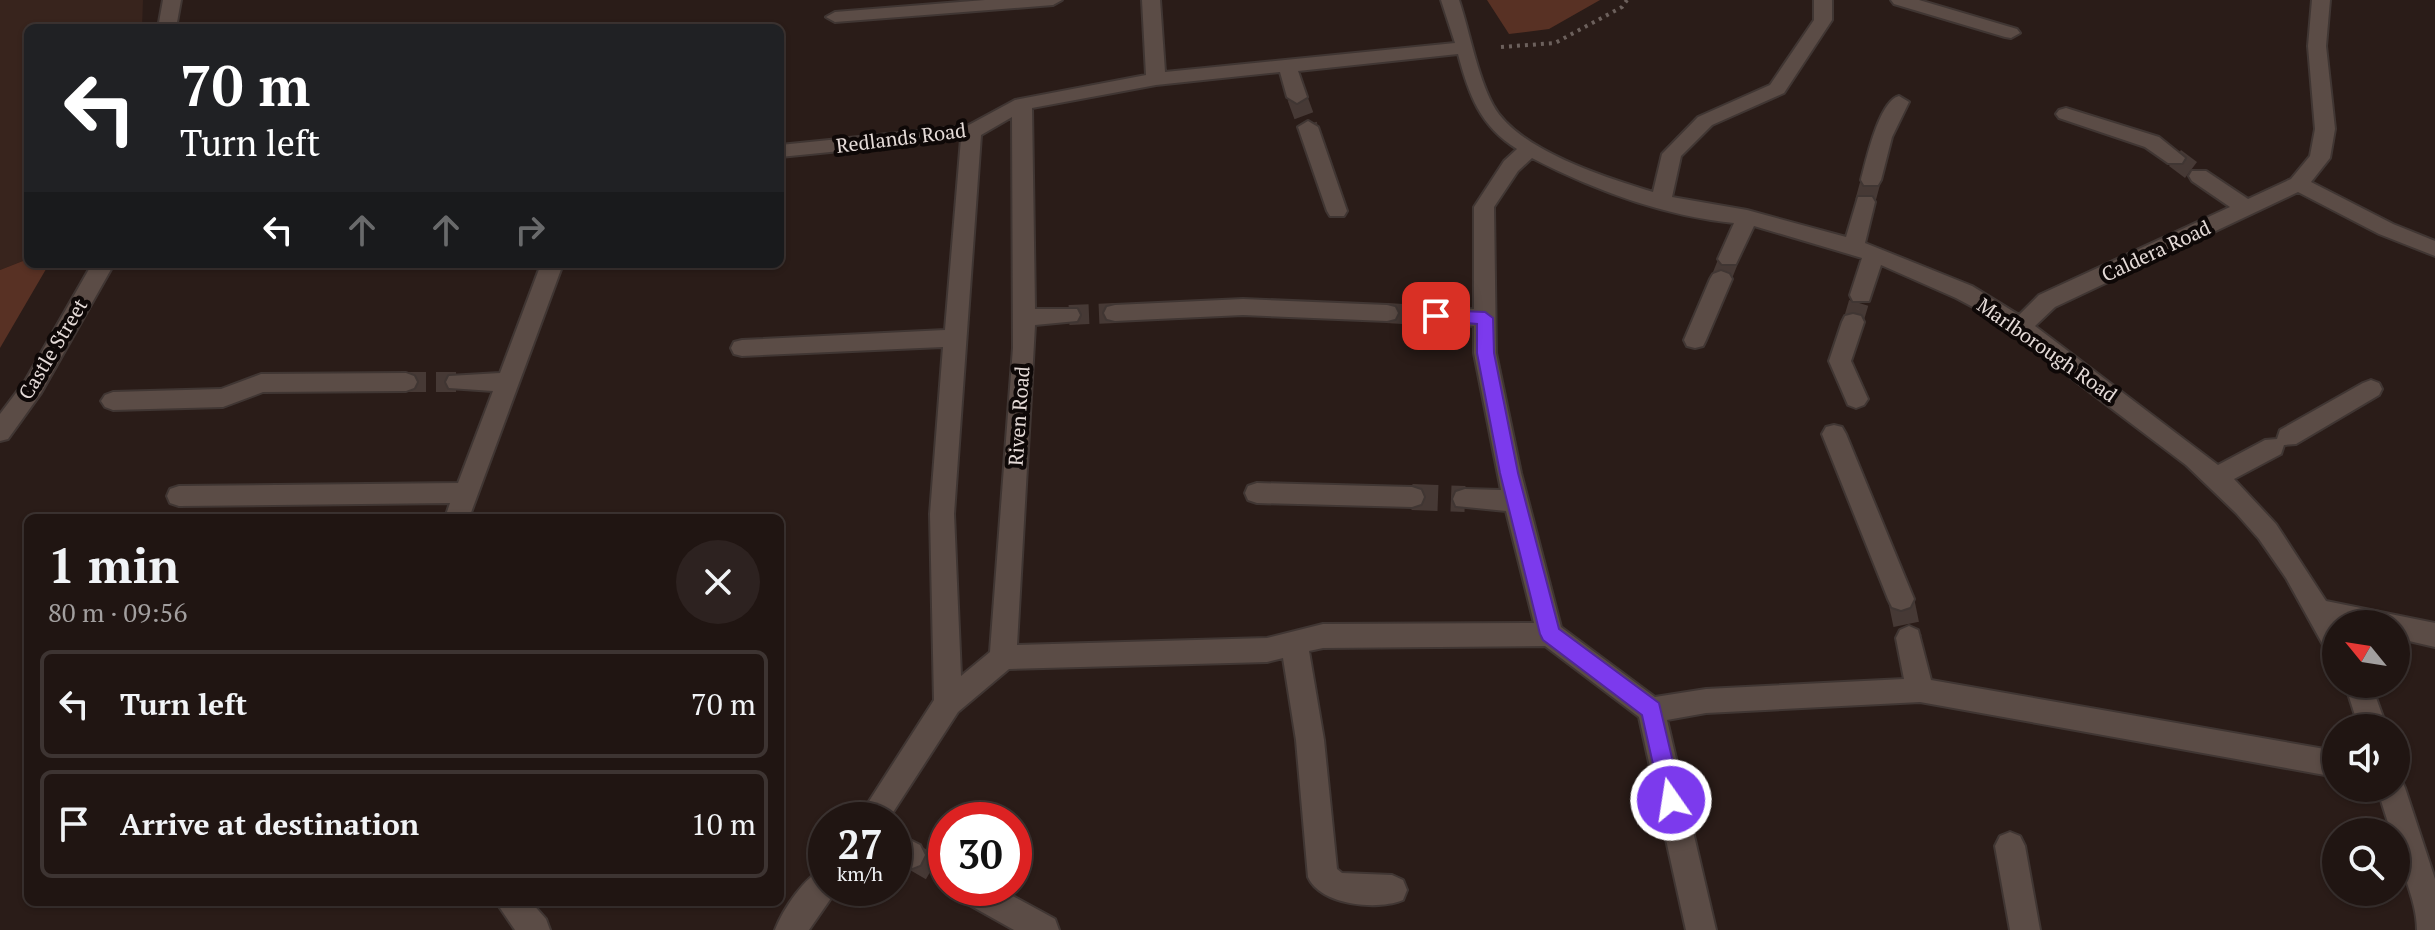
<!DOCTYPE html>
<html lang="en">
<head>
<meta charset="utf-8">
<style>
	:root { --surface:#201512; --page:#2d2220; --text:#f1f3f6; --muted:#a29f9f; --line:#3d3432 }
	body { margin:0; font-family:"PT Serif",serif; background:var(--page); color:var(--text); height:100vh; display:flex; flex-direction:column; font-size:30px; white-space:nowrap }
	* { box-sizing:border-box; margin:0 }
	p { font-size:26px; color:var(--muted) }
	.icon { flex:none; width:44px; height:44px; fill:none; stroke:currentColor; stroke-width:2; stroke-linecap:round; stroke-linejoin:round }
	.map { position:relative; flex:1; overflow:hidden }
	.side { position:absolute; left:24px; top:514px; width:760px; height:392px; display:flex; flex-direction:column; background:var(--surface); border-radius:12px; box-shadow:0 2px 6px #0004,0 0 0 2px var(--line) }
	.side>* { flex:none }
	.guide { position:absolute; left:24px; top:24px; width:760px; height:244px; border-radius:12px; box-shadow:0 2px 6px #0004,0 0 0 2px var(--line); background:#202124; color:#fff; overflow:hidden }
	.needle { width:52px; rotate:300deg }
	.tools { position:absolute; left:2322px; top:610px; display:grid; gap:16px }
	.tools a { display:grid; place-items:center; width:88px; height:88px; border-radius:50%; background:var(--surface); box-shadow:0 2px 6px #0004,0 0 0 2px var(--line); font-size:40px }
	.speed { position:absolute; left:808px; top:802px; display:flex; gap:16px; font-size:40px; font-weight:700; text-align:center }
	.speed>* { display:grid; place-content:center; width:104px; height:104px; border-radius:50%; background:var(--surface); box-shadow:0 2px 6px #0004,0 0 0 2px var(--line); line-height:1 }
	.speed small { font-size:20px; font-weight:400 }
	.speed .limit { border:12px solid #d22; background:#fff; color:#111 }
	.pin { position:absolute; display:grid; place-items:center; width:68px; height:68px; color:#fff; margin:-34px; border-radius:16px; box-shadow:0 4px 12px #0006 }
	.me { position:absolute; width:88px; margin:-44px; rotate:347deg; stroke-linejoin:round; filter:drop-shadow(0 0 6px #0008) }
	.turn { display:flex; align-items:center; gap:28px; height:168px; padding:0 24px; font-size:36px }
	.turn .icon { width:104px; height:104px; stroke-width:2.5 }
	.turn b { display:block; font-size:56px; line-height:68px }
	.lanes { display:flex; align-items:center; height:76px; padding:0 24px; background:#0003; justify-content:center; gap:40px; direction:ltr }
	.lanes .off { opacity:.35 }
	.round { display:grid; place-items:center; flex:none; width:84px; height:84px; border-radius:42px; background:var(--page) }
	.summary { display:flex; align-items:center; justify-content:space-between; height:136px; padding:0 24px }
	h1 { font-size:48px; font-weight:600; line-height:60px }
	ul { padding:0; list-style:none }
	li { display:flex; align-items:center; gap:24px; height:108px; margin:0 16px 12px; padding:0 8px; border:4px solid var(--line); border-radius:12px }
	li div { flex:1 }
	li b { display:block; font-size:30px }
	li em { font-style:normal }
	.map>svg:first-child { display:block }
	.built { fill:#38241d }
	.green { fill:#583124 }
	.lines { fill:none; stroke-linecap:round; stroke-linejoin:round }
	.minor-tunnel-far1 { stroke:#463935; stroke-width:20; stroke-dasharray:20 10; stroke-linecap:butt }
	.minor-tunnel { stroke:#463935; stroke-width:26; stroke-dasharray:26 13; stroke-linecap:butt }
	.minor-casing { stroke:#403633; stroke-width:4 }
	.path { stroke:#6c605c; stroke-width:4; stroke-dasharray:3 5; stroke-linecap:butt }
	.minor { fill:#5b4c46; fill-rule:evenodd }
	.route { fill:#7c3aed; stroke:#51269a; stroke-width:2 }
	.labels { text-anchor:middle; stroke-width:8; stroke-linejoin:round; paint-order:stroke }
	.street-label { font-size:20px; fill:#e5dbd8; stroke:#0e0807 }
</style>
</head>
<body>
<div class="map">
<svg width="2435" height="930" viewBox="0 0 2435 930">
	<rect width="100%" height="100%" fill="#2a1c18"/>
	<path class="built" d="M 0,0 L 143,0 L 142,28 L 28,28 L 28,259 L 0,270 Z"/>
	<path class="green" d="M 1487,0 L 1600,0 L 1549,29 L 1509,34 Z
		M 28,259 L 28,264 L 49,264 L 0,348 L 0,270 Z"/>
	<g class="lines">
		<path class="minor-tunnel-far1" d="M 1297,97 L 1308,127
			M 2175,158 L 2199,176
			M 1865,202 L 1871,180
			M 1721,279 L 1729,259
			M 1387,313 L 1436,316
			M 1069,315 L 1115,313
			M 1853,322 L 1861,295
			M 406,382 L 457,382"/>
		<path class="minor-tunnel" d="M 1412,497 L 1465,499
			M 1901,599 L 1909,638
			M 910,855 L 946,876"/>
		<defs>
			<path id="minor" d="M 163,0 L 181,0 L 176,28 L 158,28 Z
				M 985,0 L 1062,0 L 1053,5 L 835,22 L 826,17 L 835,12 Z
				M 1142,0 L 1160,0 L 1165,72 L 1455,43 L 1441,0 L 1459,0 C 1470,33 1477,75 1493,105 C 1517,150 1607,178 1653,192 L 1662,154 L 1698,117 L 1770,85 L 1814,20 L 1814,0 L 1832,0 L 1832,20 L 1784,93 L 1712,125 L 1681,156 L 1672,197 L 1747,210 L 1846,237 L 1858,197 L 1872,197 L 1875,202 L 1865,243 L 1972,286 L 2019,315 L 2039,295 L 2230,207 L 2192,181 L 2189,176 L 2192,171 L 2206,171 L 2248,199 L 2291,179 L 2310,156 L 2315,129 L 2308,46 L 2312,0 L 2330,0 L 2326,46 L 2335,129 L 2330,158 L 2311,182 L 2393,224 L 2435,241 L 2435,256 L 2379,234 L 2298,192 L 2055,307 L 2035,326 L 2218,465 L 2265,440 L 2277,439 L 2280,430 L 2363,383 L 2371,380 L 2379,383 L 2382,389 L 2379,395 L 2296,444 L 2284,445 L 2281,454 L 2234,479 L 2276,524 L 2326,601 L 2435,623 L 2435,647 L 2396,638 L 2396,624 L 2336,624 L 2336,656 L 2327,652 L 2286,578 L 2259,539 L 2236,513 L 2186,465 L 1988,315 L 1956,298 L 1881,265 L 1869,301 L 1853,301 L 1850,295 L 1862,258 L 1754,226 L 1736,264 L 1722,264 L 1718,259 L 1734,223 C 1664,216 1594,190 1532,158 L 1518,171 L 1494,207 L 1496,353 L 1521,473 L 1561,627 L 1655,697 L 1706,689 L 1904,679 L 1896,638 L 1900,630 L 1909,626 L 1918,630 L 1931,680 L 2336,751 L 2336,777 L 1920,702 L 1706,713 L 1667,720 L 1716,930 L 1686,930 L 1639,717 L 1545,646 L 1323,648 L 1309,651 L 1324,740 L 1337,869 L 1342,873 L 1392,875 L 1403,880 L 1407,890 L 1403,900 C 1377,911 1320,905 1308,877 L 1296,740 L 1283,658 L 1267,662 L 1009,669 L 958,712 L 888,820 L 857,820 L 934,700 L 930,514 L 943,347 L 742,356 L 734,354 L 731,348 L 734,342 L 742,340 L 945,330 L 961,139 L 780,157 L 780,145 L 967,126 L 1015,100 L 1146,75 ZM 1458,54 C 1469,95 1480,126 1517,149 L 1504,161 L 1474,207 L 1474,309 L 1428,310 L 1425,316 L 1428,322 L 1474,326 L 1474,353 L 1501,490 L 1465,489 L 1456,492 L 1453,499 L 1456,506 L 1506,511 L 1534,623 L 1323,624 L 1267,638 L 1017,645 L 1035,325 L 1077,321 L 1080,315 L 1077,309 L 1035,309 L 1032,108 L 1156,85 L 1280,72 L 1287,97 L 1297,103 L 1307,97 L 1298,71 ZM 1012,117 L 1013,348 L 990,652 L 961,676 L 954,514 L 981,135 Z
				M 1891,0 L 1919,0 L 2017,29 L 2020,33 L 2011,38 L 2005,37 L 1894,4 Z
				M 1899,96 L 1909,102 L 1892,137 L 1881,180 L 1878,185 L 1864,185 L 1861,180 C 1866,161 1879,101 1899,96 Z
				M 2066,108 L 2159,137 L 2185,158 L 2182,163 L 2168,163 L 2145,147 L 2059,118 L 2056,114 L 2059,110 Z
				M 1308,121 L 1318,127 L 1347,211 L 1344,216 L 1330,216 L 1327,211 L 1298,127 Z
				M 92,264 L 114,264 L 41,393 L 8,439 L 0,441 L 0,414 L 25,381 Z
				M 541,264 L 563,264 L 469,518 L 445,518 L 450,503 L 179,506 L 170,503 L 167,496 L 170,489 L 179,486 L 458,483 L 493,391 L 449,388 L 446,382 L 449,376 L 500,373 Z
				M 1721,271 L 1729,274 L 1732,279 L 1706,340 L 1703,346 L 1695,348 L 1687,346 L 1684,340 L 1710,279 L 1713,274 Z
				M 1243,299 L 1387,305 L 1395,307 L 1398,313 L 1395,319 L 1387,321 L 1243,315 L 1115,321 L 1107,319 L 1104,313 L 1107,307 L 1115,305 Z
				M 1853,314 L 1861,316 L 1864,322 L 1851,361 L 1868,399 L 1864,405 L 1856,408 L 1848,405 L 1829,361 L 1842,322 L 1845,316 Z
				M 406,373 L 414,376 L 417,382 L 414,388 L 406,391 L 263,392 L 223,407 L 113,410 L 105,407 L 101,401 L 105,395 L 113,392 L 221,389 L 261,374 Z
				M 1834,425 L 1842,427 L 1846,434 L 1914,599 L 1910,607 L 1901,610 L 1892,607 L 1888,599 L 1822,434 L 1826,427 Z
				M 1257,483 L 1412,487 L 1421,490 L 1424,497 L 1421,504 L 1412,507 L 1257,503 L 1248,500 L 1245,493 L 1248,486 Z
				M 2345,684 L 2371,684 L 2387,728 L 2359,728 Z
				M 2396,777 L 2401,779 L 2405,788 L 2435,879 L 2435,930 L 2417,930 C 2417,896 2396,866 2396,832 L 2391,832 L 2377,788 L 2396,788 Z
				M 894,832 L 920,845 L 925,855 L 920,865 L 910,869 L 894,862 Z
				M 2010,832 L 2020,836 L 2025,846 L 2040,930 L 2010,930 L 1995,846 L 2000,836 Z
				M 826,867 L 826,888 L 838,888 L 809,930 L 775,930 C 783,909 805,876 826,867 Z
				M 953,888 L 998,888 L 1055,919 L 1059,930 L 1014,930 L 957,898 Z
				M 496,902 L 531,902 L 546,919 L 550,930 L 515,930 Z"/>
		</defs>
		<use href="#minor" class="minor-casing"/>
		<path class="path" d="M 1501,47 L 1555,43 L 1622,7 L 1627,0"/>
		<use href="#minor" class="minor"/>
	</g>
	<path class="route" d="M 1436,310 L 1485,312 L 1493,318 L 1494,353 L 1518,473 L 1559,629 L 1659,703 L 1682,800 L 1679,807 L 1671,810 L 1664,807 L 1661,800 L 1642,715 L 1543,640 L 1540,634 L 1500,473 L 1477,353 L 1477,324 L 1430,320 L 1427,316 Z"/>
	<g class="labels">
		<g class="street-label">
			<text transform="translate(901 138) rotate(-7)" y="7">Redlands Road</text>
			<text transform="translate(2156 251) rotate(-25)" y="7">Caldera Road</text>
			<text transform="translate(53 349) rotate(-59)" y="7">Castle Street</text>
			<text transform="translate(2047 350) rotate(35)" y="7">Marlborough Road</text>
			<text transform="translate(1019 416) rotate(-86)" y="7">Riven Road</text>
		</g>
	</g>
</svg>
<div class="tools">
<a><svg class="needle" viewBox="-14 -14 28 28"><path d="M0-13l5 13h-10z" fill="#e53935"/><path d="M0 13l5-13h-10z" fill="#a29f9f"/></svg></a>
<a><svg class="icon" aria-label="sound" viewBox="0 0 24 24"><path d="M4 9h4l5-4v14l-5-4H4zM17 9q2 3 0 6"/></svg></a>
<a><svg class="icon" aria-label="search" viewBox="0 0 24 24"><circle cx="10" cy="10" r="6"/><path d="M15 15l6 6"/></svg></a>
</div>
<div class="speed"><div>27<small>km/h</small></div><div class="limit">30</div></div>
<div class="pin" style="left:1436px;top:316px;background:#d93025"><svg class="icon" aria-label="arrive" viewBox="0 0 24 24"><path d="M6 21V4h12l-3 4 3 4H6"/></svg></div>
<svg class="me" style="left:1671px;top:800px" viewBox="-20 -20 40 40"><circle r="17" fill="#7c3aed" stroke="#fff" stroke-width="3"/><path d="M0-11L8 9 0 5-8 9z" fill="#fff"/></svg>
<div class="guide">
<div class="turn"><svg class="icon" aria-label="left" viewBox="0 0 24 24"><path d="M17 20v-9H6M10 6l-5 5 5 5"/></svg><div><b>70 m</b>Turn left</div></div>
<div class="lanes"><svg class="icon" aria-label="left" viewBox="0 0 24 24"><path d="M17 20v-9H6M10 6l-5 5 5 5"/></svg><svg class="icon off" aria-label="ahead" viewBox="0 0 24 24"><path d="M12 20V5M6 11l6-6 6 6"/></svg><svg class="icon off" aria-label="ahead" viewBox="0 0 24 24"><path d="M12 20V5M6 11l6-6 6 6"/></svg><svg class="icon off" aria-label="right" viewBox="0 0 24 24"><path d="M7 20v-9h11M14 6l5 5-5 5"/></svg></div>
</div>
<section class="side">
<div class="summary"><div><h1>1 min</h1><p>80 m · 09:56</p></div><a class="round"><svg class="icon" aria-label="close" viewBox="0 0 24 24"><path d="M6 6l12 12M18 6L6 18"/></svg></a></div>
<ul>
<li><svg class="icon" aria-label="left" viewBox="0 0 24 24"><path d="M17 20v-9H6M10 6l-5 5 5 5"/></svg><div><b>Turn left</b></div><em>70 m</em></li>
<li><svg class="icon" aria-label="arrive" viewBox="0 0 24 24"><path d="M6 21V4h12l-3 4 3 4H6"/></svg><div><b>Arrive at destination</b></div><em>10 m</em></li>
</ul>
</section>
</div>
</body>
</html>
